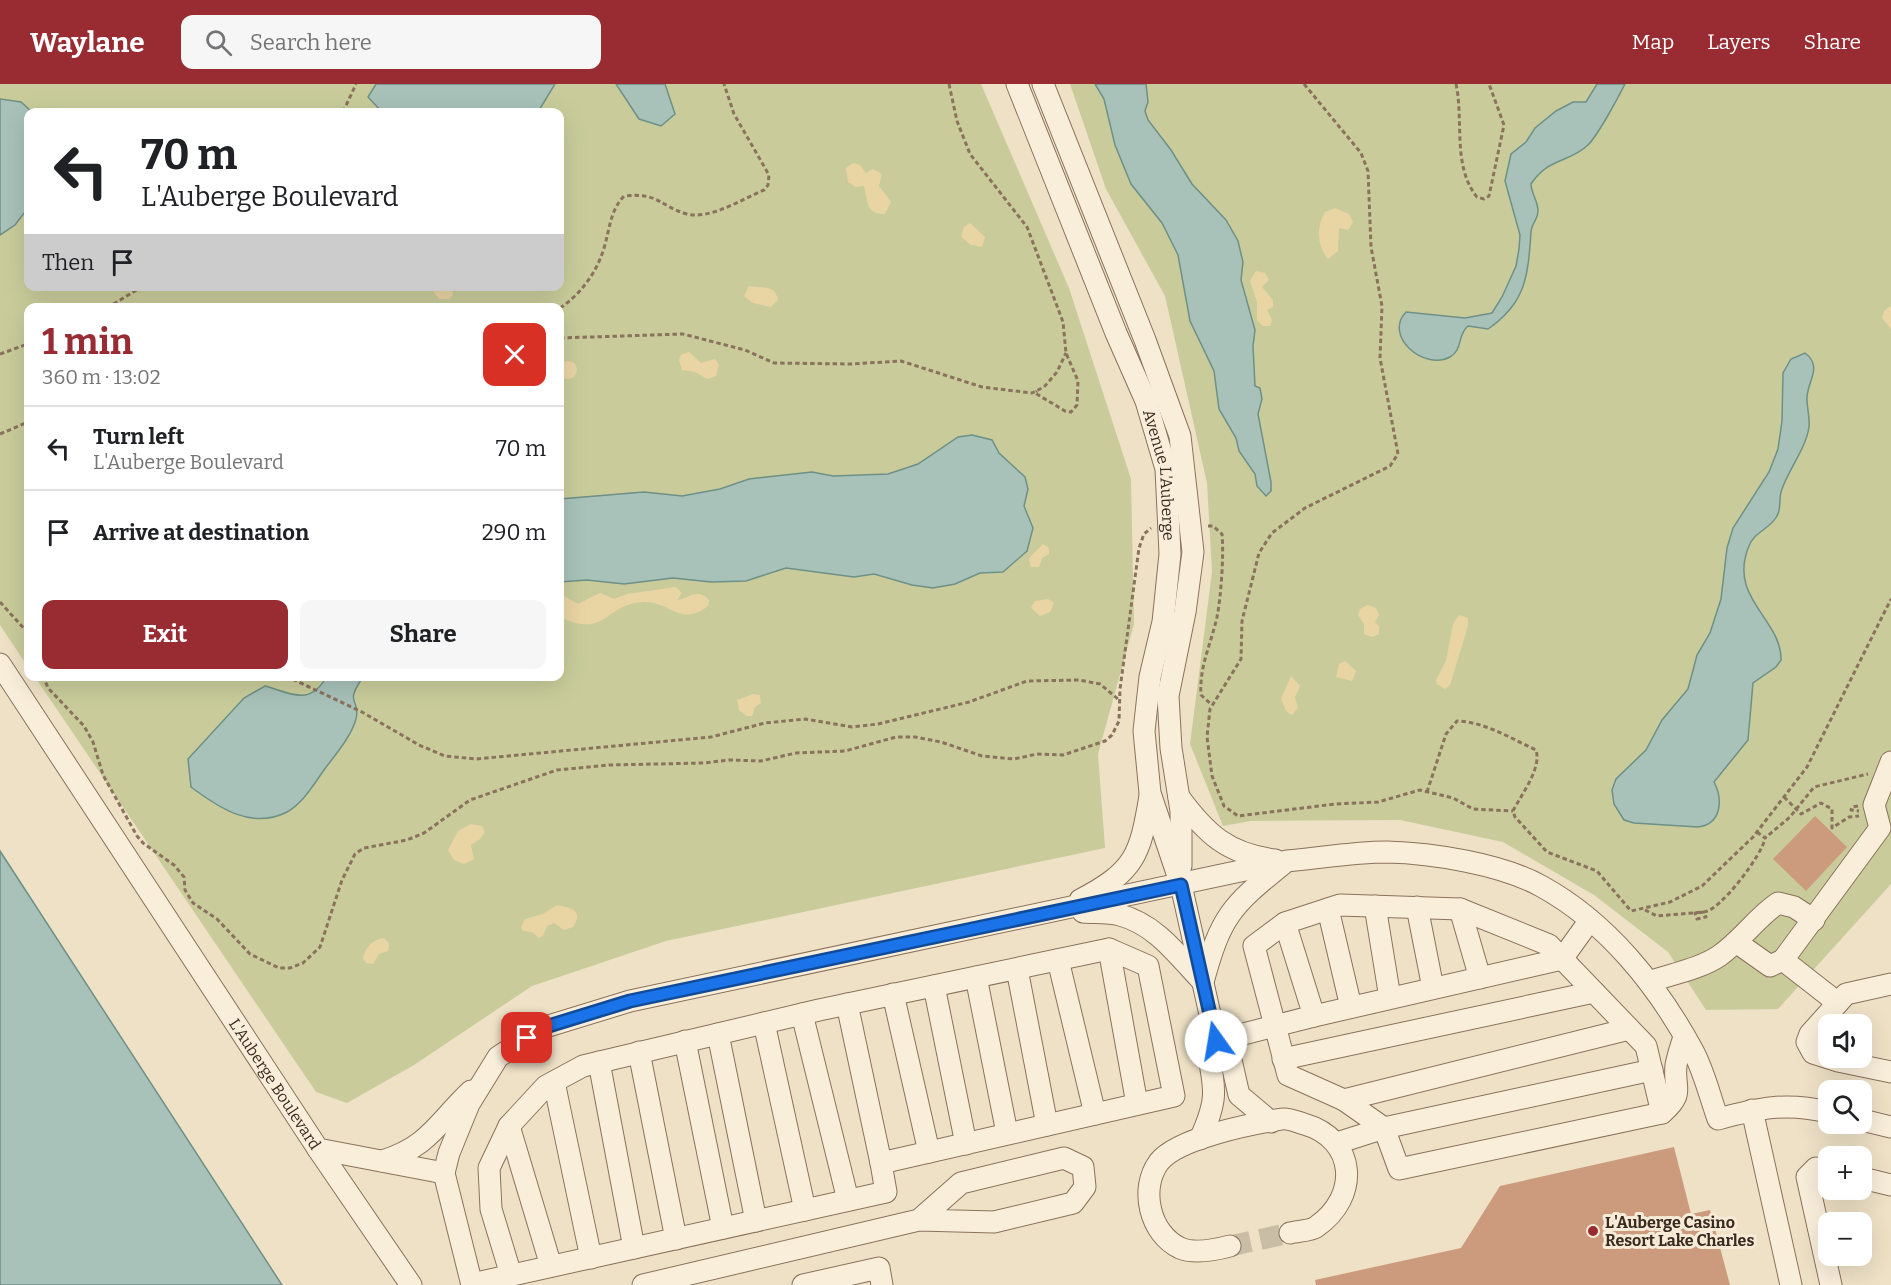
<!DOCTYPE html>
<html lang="en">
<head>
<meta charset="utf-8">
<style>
	:root { --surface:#fff; --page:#f6f6f6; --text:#202124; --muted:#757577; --line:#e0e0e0; --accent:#982c32 }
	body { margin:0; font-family:Bitter,serif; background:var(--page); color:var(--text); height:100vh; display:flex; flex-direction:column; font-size:22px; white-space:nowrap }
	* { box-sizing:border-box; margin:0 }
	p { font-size:20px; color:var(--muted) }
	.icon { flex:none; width:33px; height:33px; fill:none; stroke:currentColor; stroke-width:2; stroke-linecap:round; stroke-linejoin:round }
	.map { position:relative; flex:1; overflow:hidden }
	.details { position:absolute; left:24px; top:219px; width:540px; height:378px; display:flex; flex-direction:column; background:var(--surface); border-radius:12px; box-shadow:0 6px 24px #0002 }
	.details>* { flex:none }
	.guide { position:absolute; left:24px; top:24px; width:540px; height:183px; border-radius:12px; box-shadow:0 6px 24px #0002; background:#fff; color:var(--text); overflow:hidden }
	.tools { position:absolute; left:1818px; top:930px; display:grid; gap:12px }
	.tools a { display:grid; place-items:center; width:54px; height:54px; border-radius:12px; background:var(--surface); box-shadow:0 6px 24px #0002; font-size:30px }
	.pin { position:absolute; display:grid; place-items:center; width:51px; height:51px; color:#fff; margin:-26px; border-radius:12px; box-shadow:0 3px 9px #0006 }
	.me { position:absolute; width:66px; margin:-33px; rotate:347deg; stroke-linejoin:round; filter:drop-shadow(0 0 4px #0008) }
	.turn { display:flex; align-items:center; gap:21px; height:126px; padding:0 18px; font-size:27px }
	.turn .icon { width:78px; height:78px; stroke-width:2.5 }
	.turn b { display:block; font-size:42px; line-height:51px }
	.then { display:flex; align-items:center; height:57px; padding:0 18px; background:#0003; gap:12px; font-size:22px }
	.round { display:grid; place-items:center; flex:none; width:63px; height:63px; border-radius:12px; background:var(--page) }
	.head { display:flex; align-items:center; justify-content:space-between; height:102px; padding:0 18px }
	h1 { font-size:36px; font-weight:700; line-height:45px; color:var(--accent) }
	.primary-button { display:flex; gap:12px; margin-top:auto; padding:12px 18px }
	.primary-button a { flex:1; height:69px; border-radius:12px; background:var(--accent); color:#fff; font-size:24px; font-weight:700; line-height:69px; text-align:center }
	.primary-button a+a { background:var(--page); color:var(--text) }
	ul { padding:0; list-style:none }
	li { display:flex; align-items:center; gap:18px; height:84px; padding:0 18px; border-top:2px solid var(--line) }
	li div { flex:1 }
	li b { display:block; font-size:22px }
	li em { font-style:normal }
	header { display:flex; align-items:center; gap:36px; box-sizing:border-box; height:84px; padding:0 30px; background:var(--accent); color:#fff }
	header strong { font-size:28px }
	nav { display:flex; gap:33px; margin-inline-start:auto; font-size:21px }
	.search { width:420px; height:54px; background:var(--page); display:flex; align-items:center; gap:15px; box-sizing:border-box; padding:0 21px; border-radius:12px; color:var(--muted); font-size:22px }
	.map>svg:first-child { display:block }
	.green { fill:#c9cc9a; fill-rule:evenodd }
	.sand { fill:#e9d4a4 }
	.water { fill:#a8c2b9; stroke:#6e9086; stroke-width:1.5 }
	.building { fill:#cc9a7d }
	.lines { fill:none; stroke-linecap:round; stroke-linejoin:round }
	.minor-tunnel { stroke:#cabda5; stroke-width:21; stroke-dasharray:21 10; stroke-linecap:butt }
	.minor-casing { stroke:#8a725c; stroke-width:23 }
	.path { stroke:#8a725c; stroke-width:3; stroke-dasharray:4.5 3; stroke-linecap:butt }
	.minor { stroke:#f9eeda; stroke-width:21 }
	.route-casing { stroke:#114b97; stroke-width:15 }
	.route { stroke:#1a73e8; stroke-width:10 }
	.poi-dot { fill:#982c32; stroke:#f6ebd6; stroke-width:2 }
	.labels { text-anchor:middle; stroke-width:6; stroke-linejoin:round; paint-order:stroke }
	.street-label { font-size:16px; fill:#3a2b20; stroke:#f6ebd6 }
	.poi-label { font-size:16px; font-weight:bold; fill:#3a2b20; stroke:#f6ebd6; text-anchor:start }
</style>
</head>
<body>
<header>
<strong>Waylane</strong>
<div class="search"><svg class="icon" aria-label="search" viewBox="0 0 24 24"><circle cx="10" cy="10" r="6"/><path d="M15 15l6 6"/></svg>Search here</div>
<nav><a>Map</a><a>Layers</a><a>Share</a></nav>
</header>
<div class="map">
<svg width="1891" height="1201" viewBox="0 0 1891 1201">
	<rect width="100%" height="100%" fill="#eee1c6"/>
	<path class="green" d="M 0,0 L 981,0 L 1069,204 L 1131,395 L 1134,540 L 1098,670 L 1105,764 L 666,857 L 532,902 L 414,981 L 347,1019 L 316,1008 L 35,593 L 560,592 L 560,224 L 28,224 L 28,583 L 0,541 ZM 28,28 L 560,28 L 560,202 L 28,202 Z
		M 1070,0 L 1891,0 L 1891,800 L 1778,925 L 1706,926 L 1668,868 L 1594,811 L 1503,758 L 1400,736 L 1251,737 L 1223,742 L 1190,660 L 1212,488 L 1207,399 L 1165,212 L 1106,105 Z"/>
	<path class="sand" d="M 853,79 L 860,81 L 866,89 L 873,85 L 882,90 L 879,102 L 891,118 L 885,130 C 865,131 868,115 864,102 L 856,103 L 848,98 L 846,84 Z
		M 1335,124 L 1349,130 L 1353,138 L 1348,146 L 1339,144 L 1338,167 L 1328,175 C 1317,162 1316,142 1325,128 Z
		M 970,139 L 985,153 L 982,163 L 971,161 L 961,153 L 964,143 Z
		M 1256,187 L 1265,189 L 1269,196 L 1262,203 L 1273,216 L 1273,223 L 1267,226 L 1272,236 L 1270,242 L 1263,242 L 1257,236 L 1257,218 L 1250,197 Z
		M 749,202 C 760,205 775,199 778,216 L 771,223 L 753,219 L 744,212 Z
		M 430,203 L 447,203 L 452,207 L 453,211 L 449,215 L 439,215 Z
		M 1891,222 L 1891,245 L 1882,234 L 1884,227 Z
		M 689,268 L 701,279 L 715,275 L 719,281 L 716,292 L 707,295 L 695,288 L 682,286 L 679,276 L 681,271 Z
		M559 286a9 9 0 1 1 18 0a9 9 0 1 1-18 0Z
		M 1043,460 L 1049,464 L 1049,470 L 1042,474 L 1039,483 L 1031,483 L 1029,474 Z
		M 676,503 L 682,509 L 677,516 C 689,515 697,503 709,516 L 708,522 C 680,544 670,516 642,518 C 604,521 606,555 560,533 L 562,511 L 578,520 L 600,509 L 614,515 L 627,510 Z
		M 1048,515 L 1054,519 L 1050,528 L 1040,532 L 1031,524 L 1035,517 Z
		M 1368,521 L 1376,524 L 1379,531 L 1375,538 L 1379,542 L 1379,550 L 1372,553 L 1364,550 L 1364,540 L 1358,531 L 1360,525 Z
		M 1459,531 L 1468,534 L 1468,542 L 1450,601 L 1445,605 L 1437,600 L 1436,596 L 1446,577 L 1453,540 Z
		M 1345,577 L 1356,587 L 1352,597 L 1336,593 L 1339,580 Z
		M 1291,592 L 1300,602 L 1295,613 L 1298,624 L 1292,631 L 1286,627 L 1281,615 Z
		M 753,610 L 760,611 L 761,619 L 755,623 L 752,632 L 747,632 L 739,626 L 737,616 Z
		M 471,740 L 482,742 L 485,748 L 480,755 L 471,761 L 474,775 L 464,780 L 454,776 L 448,766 L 458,747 Z
		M 557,821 C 571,824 584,826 573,843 L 564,846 L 554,839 L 547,842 L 543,852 L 539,854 L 532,848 L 523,847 L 521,843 L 525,835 L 543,830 Z
		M 384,854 L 389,859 L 388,867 L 379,870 L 373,880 L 366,879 L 363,874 C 365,864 373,855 384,854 Z"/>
	<path class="water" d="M 376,0 L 555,0 L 538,28 L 382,28 L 368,13 Z
		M 616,0 L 665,0 L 675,30 L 661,42 L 639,35 Z
		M 1095,0 L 1146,0 L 1148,18 L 1145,27 L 1148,36 L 1171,66 L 1192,100 L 1226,136 L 1238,157 L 1243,178 L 1241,196 L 1255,246 L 1253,262 L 1255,302 L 1260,304 L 1262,315 L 1258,330 L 1271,398 L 1271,407 L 1266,412 L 1257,402 L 1255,390 L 1239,367 L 1236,354 L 1219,325 L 1214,287 L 1190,237 L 1178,171 L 1162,139 L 1131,100 L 1115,61 L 1104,15 Z
		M 1597,0 L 1625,0 C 1618,14 1598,51 1588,61 C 1569,79 1549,73 1531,100 C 1531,109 1538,117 1538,127 C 1538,135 1531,141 1531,148 C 1528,192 1526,219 1488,245 L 1468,242 C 1457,251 1463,266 1450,273 C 1424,287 1383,252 1406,228 L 1465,234 L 1492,229 L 1502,213 L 1516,182 L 1519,165 L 1520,151 L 1505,97 L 1511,70 L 1526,58 L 1535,44 L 1556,27 L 1573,18 L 1586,18 Z
		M 0,15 L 21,18 L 32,28 L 28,28 L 28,124 L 15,141 L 0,151 Z
		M 1805,269 C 1824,283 1806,299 1807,315 C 1807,325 1810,333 1809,343 C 1806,364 1789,385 1782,405 C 1778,414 1782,424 1777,432 C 1770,445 1754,448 1749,462 C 1727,514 1782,535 1781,576 L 1776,583 L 1753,599 L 1748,656 L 1714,698 C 1723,715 1722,740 1698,743 L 1634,739 L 1624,736 L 1614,720 L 1612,706 L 1616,695 L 1646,666 L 1662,636 L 1688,605 L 1697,571 L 1710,549 L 1721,515 L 1727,464 L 1733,444 L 1769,388 L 1778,365 L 1782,337 L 1783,289 L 1791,275 Z
		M 972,351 L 992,356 L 999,369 L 1025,393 L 1028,405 L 1024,422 L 1033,444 L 1027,467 L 1003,488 L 980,489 L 955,500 L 933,504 L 912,501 L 874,490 L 854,493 L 786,484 L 746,497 L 711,498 L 673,494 L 624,500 L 587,496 L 560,498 L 560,415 L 644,408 L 682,412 L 720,405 L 749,395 L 812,388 L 833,392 L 888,390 L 918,380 L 958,353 Z
		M 327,592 L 363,593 C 343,622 361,613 356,635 C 351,653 335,671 324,686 C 314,700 303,719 287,728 C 252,746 219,724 191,703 L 188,675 L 244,614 L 265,602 C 291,609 310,623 327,592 Z
		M 0,767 L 282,1201 L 0,1201 Z"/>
	<path class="building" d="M 1815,732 L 1847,763 L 1806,807 L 1773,775 Z
		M 1674,1063 L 1691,1130 L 1710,1126 L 1730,1201 L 1316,1201 L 1315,1196 L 1461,1164 L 1500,1102 Z"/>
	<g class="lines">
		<path class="minor-tunnel" d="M 1230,1162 L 1290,1149"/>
		<defs>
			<g id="minor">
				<path id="s1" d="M 1017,0 L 1116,249 L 1146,317 L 1166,385 L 1170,470 L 1163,538 L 1150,593 L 1144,647 L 1150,709 L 1181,801 L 1216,957"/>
				<path d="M 1043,0 L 1145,256 L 1180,352 L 1193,468 L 1185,528 L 1168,612 L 1171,664 L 1181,727 L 1181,782"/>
				<path id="s2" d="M 0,580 L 318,1065 L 444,1089"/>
				<path d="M 1179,713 C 1206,750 1228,770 1275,776"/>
				<path d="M 1080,816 C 1135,787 1140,772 1150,712"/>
				<path d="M 1340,821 L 1460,825 L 1549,861 L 1646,962 L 1662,1029 L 1399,1085 L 1384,1044 L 1344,1016 L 1288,991 L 1254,862 L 1285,839 Z"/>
				<path d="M 1375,822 L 1390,914"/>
				<path d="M 1417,823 L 1433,904"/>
				<path d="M 1328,825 L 1351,923"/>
				<path d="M 1460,825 L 1480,894"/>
				<path d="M 1083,828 C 1095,829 1109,828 1120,831 C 1157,841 1178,872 1203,898 C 1221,832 1231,822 1283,780"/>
				<path d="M 1736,858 L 1770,882 L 1783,876"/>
				<path d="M 1109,865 L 1137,1020"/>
				<path d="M 1058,876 L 1095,1030"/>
				<path d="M 1017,885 L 1047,1041"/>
				<path d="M 976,893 L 1007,1049"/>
				<path d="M 1649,898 C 1671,890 1700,885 1719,872 C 1741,857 1756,834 1778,819 L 1794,823 L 1814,836"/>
				<path d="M 1891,900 L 1846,910 L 1810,950 L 1807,958 L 1813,969 L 1838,977 L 1891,988"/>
				<path d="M 934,902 L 966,1060"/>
				<path d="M 893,910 L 929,1068"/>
				<path d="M 1838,919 L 1783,876 L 1880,744 L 1874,721 L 1891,678"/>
				<path d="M 847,920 L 881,1079"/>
				<path d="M 802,930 L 848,1116"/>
				<path d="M 1314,932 L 1562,875 L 1590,836"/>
				<path d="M 764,939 L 805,1126"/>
				<path d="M 718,950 L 756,1137"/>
				<path d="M 685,957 L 723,1144"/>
				<path d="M 1216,957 L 1229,967 L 1239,1011 L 1271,1038"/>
				<path d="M 639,968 L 676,1155"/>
				<path d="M 1283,975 L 1594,908"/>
				<path d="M 599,978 L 634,1164"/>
				<path d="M 554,998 L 591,1174"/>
				<path d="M 1344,1016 L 1629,945"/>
				<path d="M 1752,1026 L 1791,1201"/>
				<path d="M 1662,1029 C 1686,1008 1673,1005 1676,981 C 1678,971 1681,962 1684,953"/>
				<path d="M 1862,1036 L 1891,1043"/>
				<path d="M 509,1042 L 551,1182"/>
				<path d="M 1200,1055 C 1217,1018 1216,1008 1208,969 L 1216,957 L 1314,932 L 1285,839"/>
				<path d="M 1337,1059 L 1384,1044 L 1652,986"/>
				<path d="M 318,1065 L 411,1201"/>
				<path d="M 382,1077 C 429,1063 438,1038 471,1007"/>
				<path d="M 1828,1087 L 1816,1084 L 1807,1093 L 1831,1201"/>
				<path d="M 1862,1094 L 1891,1101"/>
				<path d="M 1230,1162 C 1215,1166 1194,1170 1180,1164 C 1150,1150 1139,1105 1159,1078 C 1178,1054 1251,1040 1282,1035 C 1289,1034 1297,1038 1304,1040 C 1357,1055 1360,1113 1316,1143 C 1310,1147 1298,1147 1290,1149"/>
				<path d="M 472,1200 C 610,1169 748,1138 886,1108 L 881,1079 L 1174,1012 L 1148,882 L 1109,865 L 819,926 L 583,982 L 546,1002 L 509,1042 L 489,1084 L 491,1125 L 511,1191"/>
				<path d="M 472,1201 L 444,1089 L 449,1069 L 469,1020 L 498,973 L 542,944 L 630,917 L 1287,777 C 1320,774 1354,768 1387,768 C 1432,769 1501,780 1541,802 C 1607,838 1658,902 1693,967 C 1704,987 1710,1013 1718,1035 C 1759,1024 1786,1018 1828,1028"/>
				<path d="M 643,1201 L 919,1136 L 994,1138 L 1073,1119 L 1085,1103 L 1083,1083 L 1064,1074 L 961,1099 L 919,1136"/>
				<path d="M 803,1201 L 879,1184 L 882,1201"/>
			</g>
		</defs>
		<use href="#minor" class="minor-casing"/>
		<path class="path" d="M 949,0 L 957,37 L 970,70 L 1027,143 L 1051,206 L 1063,238 L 1066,269 L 1078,297 L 1077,321 L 1071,328 L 1065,327 L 1035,309 L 1037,307
			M 1304,0 L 1361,69 L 1368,87 L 1371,163 L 1382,222 L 1380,274 L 1398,370 L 1390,382 L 1305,424 L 1272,449 L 1259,469 L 1242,537 L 1241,575 L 1210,625 L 1207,653 L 1212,692 L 1224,722 L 1238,732 L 1335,720 L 1378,718 L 1420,706 L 1453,714 L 1473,725 L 1513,727
			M 1456,0 C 1464,37 1452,82 1477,113 L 1484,115 L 1489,112 L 1504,41 L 1489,0
			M 343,28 L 356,0
			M 107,224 L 143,202
			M 560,224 C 581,210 597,188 604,164 C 610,144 610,127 624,112 C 659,108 661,123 687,130 C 710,136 742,115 764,106 L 768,101 L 769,91 L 734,30 L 724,0
			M 560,254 L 683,250 L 745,266 L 774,279 L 851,280 L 901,277 L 982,303 L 1032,309 L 1044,303 L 1057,288 L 1066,269
			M 0,270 L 28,260
			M 0,350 L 28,338
			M 1208,442 L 1213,442 L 1222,450 C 1224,470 1221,513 1217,533 C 1211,560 1199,583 1201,611 L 1212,621
			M 0,518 L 28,549
			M 42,592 L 49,605 L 84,642 L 93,658 L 103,691 L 137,752 L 143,759 L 174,781 L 184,793 L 185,806 L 193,819 L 217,835 L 250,870 L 279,884 L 290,884 L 303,879 L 320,863 L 342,796 L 355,770 L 364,764 L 407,756 L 424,749 L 470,716 L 557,686 L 609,681 L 704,679 L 729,676 L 761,677 L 796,669 L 845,667 L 896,653 L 915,653 L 941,658 L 982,672 L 1014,675 L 1037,670 L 1063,671 L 1105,657 L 1112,651 L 1119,637 L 1120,605 L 1139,464 L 1144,450 L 1151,444
			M 286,592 L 362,628 L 419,661 L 445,672 L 476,675 L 711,653 L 765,639 L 805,635 L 852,643 L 878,640 L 969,618 L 1027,597 L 1079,596 L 1100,600 L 1118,615
			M 1427,708 L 1446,650 L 1457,637 C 1485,638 1510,654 1536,666 C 1542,684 1521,711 1513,727 L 1515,733 L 1547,768 L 1597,787 L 1631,827 L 1670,818 L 1702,802 L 1753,753 L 1807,683 L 1891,515
			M 1784,713 L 1801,730 L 1821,719 L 1832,725 L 1832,744 L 1849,733 L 1859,732
			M 1858,722 L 1852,723 L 1851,726 L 1859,727
			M 1757,748 L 1765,754 L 1790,733 L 1814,703 L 1868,690
			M 1645,826 L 1657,832 L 1704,828 L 1695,829 L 1697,835 L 1706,833 L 1704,828 C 1720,827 1763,770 1765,754"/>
		<use href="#minor" class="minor"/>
	</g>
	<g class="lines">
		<defs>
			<path id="route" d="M 527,954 L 542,944 L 630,917 L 1181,801 L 1216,957"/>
		</defs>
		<use href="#route" class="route-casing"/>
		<use href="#route" class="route"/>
	</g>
	<circle class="poi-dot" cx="1593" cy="1147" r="6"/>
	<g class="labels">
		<g class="street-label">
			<text dy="6" stroke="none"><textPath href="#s1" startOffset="418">Avenue L'Auberge</textPath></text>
			<text dy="6" stroke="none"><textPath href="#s2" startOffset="502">L'Auberge Boulevard</textPath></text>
		</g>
		<g class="poi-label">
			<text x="1605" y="1144">L'Auberge Casino<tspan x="1605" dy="18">Resort Lake Charles</tspan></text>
		</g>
	</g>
</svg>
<div class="tools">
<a><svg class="icon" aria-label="sound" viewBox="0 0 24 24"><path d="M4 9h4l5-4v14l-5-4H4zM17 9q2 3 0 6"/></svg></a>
<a><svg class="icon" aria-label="search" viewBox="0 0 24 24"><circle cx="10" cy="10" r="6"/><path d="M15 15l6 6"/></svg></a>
<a>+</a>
<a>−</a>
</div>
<div class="pin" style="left:527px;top:954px;background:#d93025"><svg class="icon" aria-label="arrive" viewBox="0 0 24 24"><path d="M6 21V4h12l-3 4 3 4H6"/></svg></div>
<svg class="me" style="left:1216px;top:957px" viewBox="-20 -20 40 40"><circle r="19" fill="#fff"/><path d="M0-13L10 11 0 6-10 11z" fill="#1a73e8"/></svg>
<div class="guide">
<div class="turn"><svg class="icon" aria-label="left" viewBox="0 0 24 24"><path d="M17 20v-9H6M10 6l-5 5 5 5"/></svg><div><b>70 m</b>L'Auberge Boulevard</div></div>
<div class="then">Then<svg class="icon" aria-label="arrive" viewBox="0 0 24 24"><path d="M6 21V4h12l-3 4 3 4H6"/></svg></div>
</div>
<section class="details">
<div class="head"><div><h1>1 min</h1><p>360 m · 13:02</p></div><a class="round" style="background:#d93025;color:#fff"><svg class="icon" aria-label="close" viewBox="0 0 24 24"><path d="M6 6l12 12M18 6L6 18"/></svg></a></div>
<ul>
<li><svg class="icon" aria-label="left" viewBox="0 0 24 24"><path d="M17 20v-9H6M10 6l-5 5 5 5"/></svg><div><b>Turn left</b><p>L'Auberge Boulevard</p></div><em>70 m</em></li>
<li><svg class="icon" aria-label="arrive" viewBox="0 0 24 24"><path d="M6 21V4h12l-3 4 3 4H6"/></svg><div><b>Arrive at destination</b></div><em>290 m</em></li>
</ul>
<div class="primary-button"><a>Exit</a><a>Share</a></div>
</section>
</div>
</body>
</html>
